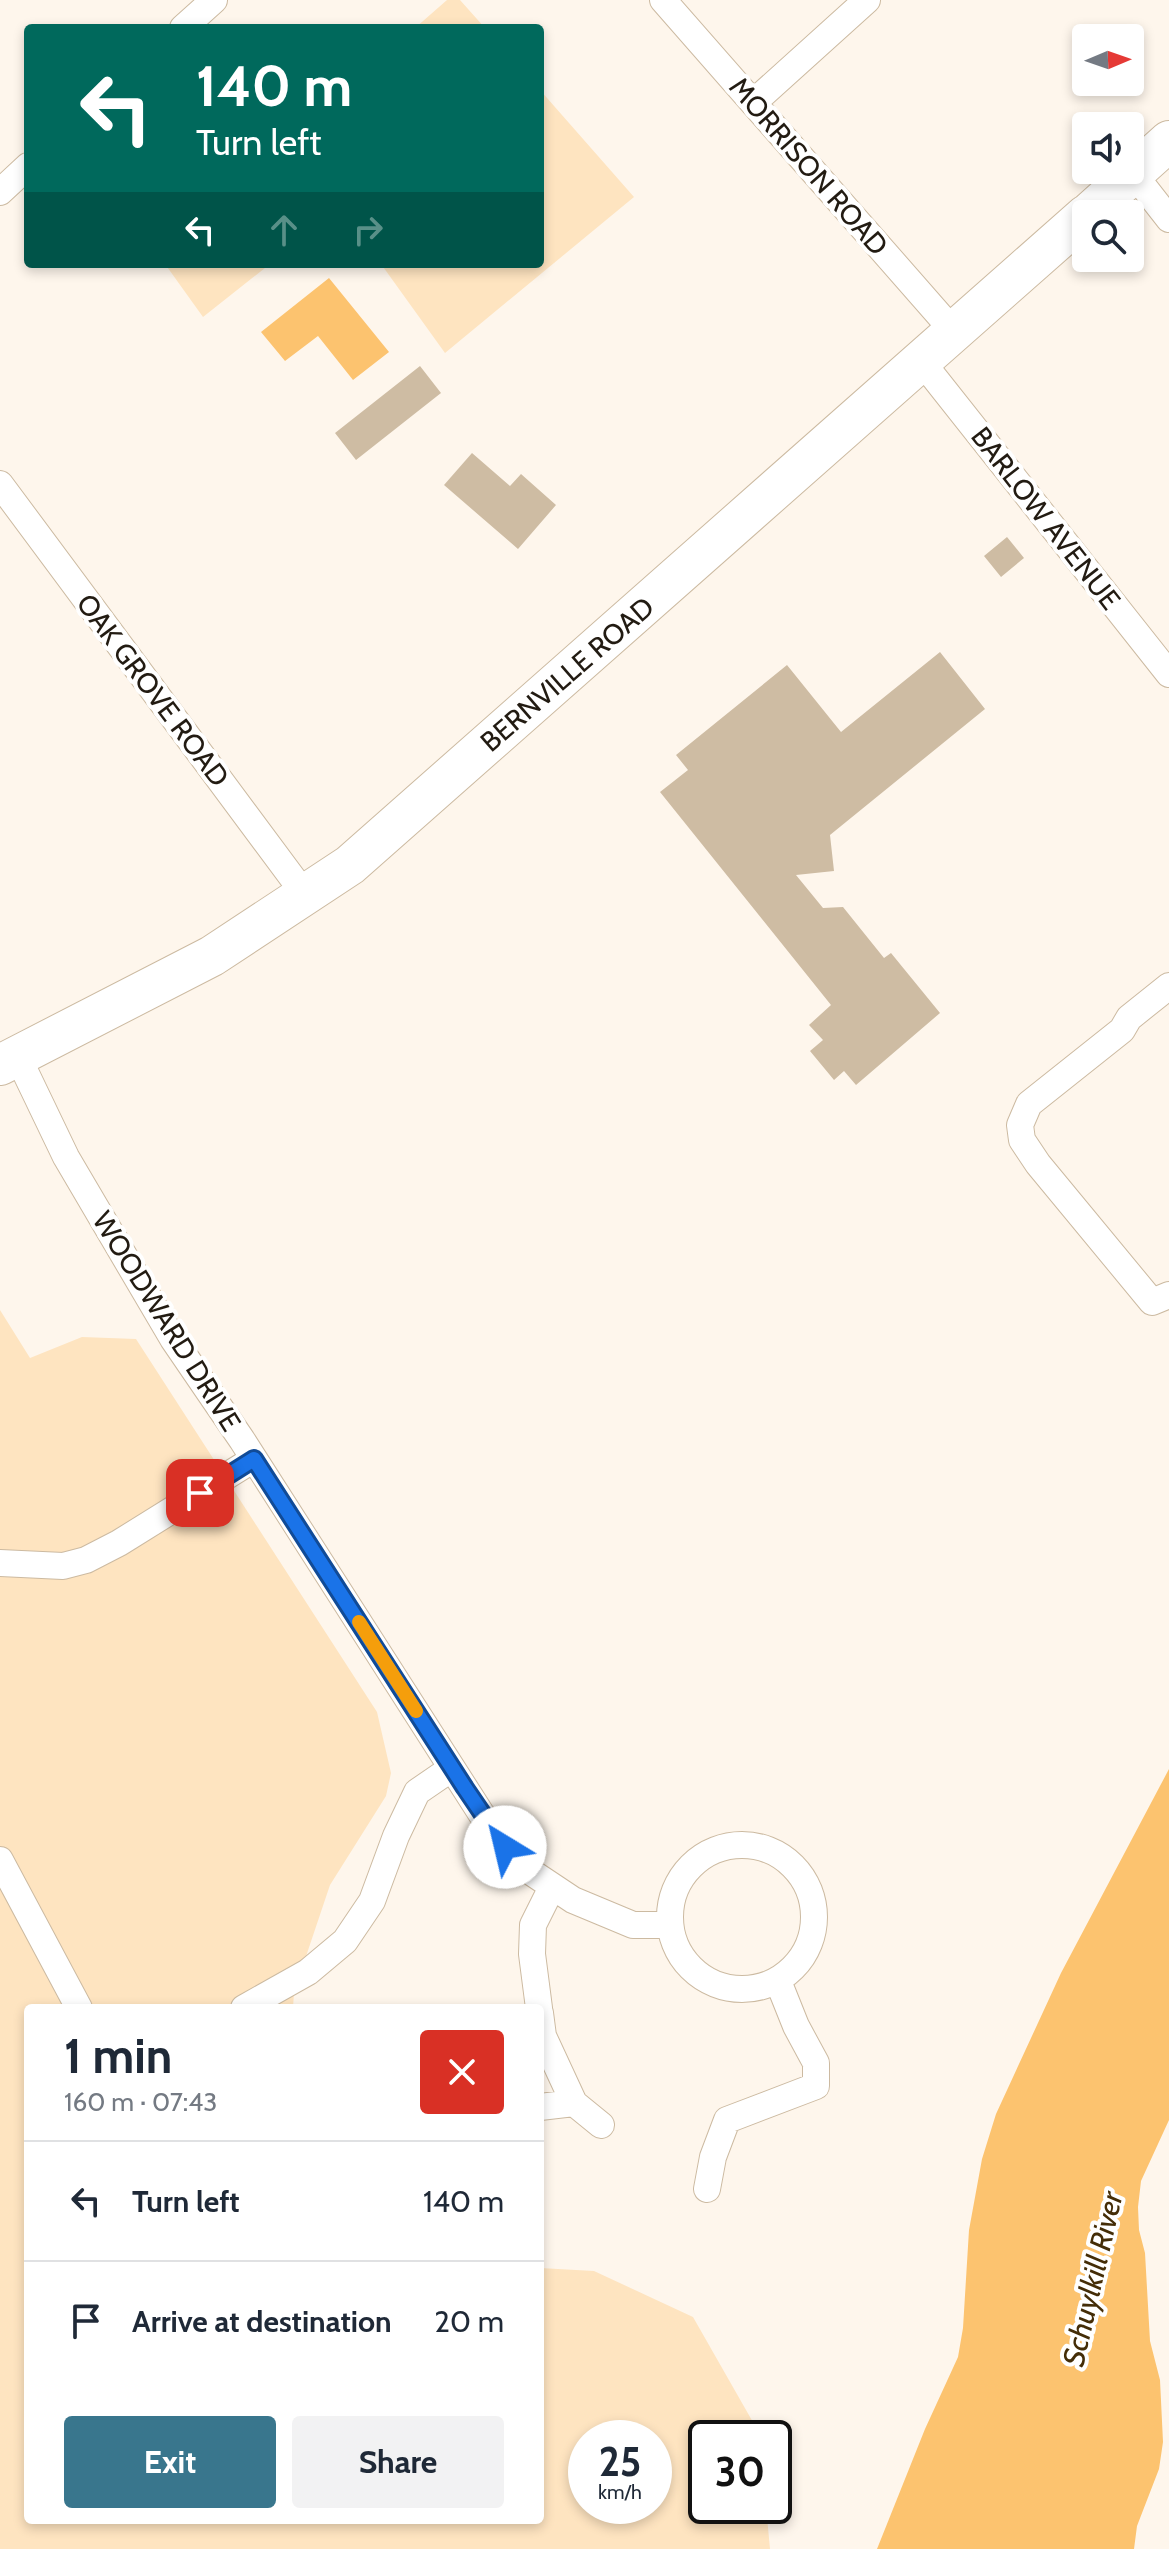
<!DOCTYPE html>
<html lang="en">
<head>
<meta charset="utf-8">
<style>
	:root { --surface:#fff; --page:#f2f2f3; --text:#1f2937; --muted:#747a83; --line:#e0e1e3; --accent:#39768d }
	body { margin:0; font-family:Cabin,sans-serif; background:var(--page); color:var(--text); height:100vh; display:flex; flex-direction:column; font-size:30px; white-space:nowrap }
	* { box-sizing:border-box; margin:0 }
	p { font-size:26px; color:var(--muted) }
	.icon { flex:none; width:44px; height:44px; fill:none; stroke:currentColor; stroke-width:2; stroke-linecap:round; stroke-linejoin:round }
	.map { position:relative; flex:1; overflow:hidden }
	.panel { position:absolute; left:24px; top:2004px; width:520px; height:520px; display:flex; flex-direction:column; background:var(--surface); border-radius:8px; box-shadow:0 4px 12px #0003 }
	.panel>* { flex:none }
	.top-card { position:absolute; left:24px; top:24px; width:520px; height:244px; border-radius:8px; box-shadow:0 4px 12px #0003; background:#00695c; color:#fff; overflow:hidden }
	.needle { width:52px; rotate:88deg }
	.tools { position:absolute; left:1072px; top:24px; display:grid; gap:16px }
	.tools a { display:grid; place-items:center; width:72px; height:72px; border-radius:8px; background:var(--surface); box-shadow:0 4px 12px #0003; font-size:40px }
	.speed { position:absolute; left:568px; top:2420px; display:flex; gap:16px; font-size:40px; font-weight:700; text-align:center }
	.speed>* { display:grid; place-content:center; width:104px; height:104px; border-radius:50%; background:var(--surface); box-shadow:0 4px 12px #0003; line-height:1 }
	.speed small { font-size:20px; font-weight:400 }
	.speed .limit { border:4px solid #111; border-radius:12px; background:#fff; color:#111 }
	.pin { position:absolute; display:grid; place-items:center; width:68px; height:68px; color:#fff; margin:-34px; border-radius:16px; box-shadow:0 4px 12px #0006 }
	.me { position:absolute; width:88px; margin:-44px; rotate:324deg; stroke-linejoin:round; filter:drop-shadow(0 0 6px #0008) }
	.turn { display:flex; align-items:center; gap:28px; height:168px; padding:0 40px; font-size:36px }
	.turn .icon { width:104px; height:104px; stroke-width:2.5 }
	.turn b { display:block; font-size:56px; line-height:68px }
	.lanes { display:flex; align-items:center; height:76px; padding:0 40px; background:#0003; justify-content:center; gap:40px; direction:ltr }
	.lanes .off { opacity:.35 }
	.round { display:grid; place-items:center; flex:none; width:84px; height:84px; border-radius:8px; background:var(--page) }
	.summary { display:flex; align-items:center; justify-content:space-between; height:136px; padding:0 40px }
	h1 { font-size:48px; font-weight:700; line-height:60px }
	.action { display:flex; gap:16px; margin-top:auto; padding:16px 40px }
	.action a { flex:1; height:92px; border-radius:8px; background:var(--accent); color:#fff; font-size:32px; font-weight:700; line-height:92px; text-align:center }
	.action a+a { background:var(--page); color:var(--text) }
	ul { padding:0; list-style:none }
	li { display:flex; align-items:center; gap:24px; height:120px; padding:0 40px; border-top:2px solid var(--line) }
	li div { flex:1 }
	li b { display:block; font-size:30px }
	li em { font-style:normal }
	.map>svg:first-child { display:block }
	.green { fill:#fee4c0; fill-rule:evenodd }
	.water { fill:#fcc36f }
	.building { fill:#cebca3 }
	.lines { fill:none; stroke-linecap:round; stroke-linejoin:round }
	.street-casing { stroke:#ccbaa1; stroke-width:28 }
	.primary-casing { stroke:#ccbaa1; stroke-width:42 }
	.street { stroke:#fff; stroke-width:26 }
	.primary { stroke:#fff; stroke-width:40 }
	.route-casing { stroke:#114b97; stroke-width:20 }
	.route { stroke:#1a73e8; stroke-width:14 }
	.slow { stroke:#f59e0b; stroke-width:14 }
	.labels { text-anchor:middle; stroke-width:8; stroke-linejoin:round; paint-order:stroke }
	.street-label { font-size:28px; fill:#221b12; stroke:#fff }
	.water-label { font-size:30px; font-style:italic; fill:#442d07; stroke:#fff }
</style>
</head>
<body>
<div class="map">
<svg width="1169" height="2549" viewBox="0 0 1169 2549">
	<rect width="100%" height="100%" fill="#fef6ec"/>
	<path class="green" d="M 447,0 L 460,0 L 485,28 L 415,28 Z
		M 540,90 L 634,197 L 445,353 L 381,264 L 540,264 Z
		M 165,264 L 270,264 L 203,317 Z
		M 0,1310 L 30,1358 L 82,1337 L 136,1339 L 377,1712 L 391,1773 L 386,1796 L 330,1885 L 294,1992 L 293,2008 L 28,2008 L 28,2520 L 540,2520 L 540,2268 L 594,2271 L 693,2317 L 758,2431 L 759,2438 L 706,2438 L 706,2506 L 766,2506 L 770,2549 L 0,2549 ZM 586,2438 L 654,2438 L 654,2506 L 586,2506 Z"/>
	<path class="water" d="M 329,278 L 389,352 L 353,380 L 318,336 L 285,361 L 261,332 Z
		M 1169,1769 L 1169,2120 L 1141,2181 L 1138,2207 L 1139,2230 L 1145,2253 L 1150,2341 L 1160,2380 L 1163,2442 L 1159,2469 L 1137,2526 L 1134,2549 L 877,2549 L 925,2429 L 958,2357 L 963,2328 L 969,2230 L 982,2159 L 996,2114 L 1061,1973 Z"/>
	<path class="building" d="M 420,366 L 441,393 L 356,460 L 335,433 Z
		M 472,453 L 510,486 L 521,474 L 556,505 L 518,549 L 444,485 Z
		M 1007,537 L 1024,558 L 1001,577 L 984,556 Z
		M 940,652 L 985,709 L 830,835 L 834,871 L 796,875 L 823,908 L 843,907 L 884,958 L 891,953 L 940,1013 L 856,1085 L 844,1071 L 834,1080 L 810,1051 L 823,1040 L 809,1025 L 831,1005 L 660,792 L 688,770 L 676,755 L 787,665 L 841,732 Z"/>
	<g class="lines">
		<defs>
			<path id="street" d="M 663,0 L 955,333
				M 183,28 L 214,0
				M 754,102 L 867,0
				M 1133,173 L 1169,219
				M 0,192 L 28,166
				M 922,362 L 1169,674
				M 0,484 L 306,896
				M 1169,986 L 1129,1018 L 1122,1030 L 1029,1104 L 1020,1125 L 1022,1140 L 1038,1164 L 1152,1302 L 1169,1295
				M 18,1057 L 66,1157 L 173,1339 L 242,1440 L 491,1829 L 519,1864 L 573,1900 L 633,1925 L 670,1925
				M 0,1563 L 63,1566 L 86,1560 L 119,1543 L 254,1459
				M670 1917a72 72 0 1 1 144 0a72 72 0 1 1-144 0Z
				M 0,1860 L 79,2008
				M 244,2008 L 308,1972 L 345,1941 L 372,1901 L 396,1836 L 417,1792 L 452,1768
				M 539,2008 L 532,1954 L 533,1925 L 552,1887
				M 540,2013 L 543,2036 L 574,2103 L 601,2125
				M 540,2107 L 574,2103
				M 707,2189 L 713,2157 L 727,2120 L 816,2086 L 816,2063 L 796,2026 L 778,1981"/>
			<path id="primary" d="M 1088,214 L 1169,141
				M 0,1065 L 212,956 L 350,865 L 1086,215"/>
		</defs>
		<use href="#street" class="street-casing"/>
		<use href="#primary" class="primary-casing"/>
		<use href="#street" class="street"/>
		<use href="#primary" class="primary"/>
	</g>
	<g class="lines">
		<defs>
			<path id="route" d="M 200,1493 L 254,1459 L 465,1788 L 505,1847"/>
		</defs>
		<use href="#route" class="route-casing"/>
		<use href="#route" class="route"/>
		<path class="slow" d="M 359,1622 L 416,1711"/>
	</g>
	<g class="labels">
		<g class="street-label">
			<text transform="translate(809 166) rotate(49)" y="10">MORRISON ROAD</text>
			<text transform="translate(1046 518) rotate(52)" y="10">BARLOW AVENUE</text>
			<text transform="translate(567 674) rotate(-41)" y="10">BERNVILLE ROAD</text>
			<text transform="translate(153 690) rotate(53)" y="10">OAK GROVE ROAD</text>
			<text transform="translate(167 1321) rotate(58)" y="10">WOODWARD DRIVE</text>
		</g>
		<g class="water-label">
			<text transform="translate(1093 2279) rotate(-77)" y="10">Schuylkill River</text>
		</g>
	</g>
</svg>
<div class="tools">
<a><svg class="needle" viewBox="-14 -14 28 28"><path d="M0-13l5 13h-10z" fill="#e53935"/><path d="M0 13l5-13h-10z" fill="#747a83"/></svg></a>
<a><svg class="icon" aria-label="sound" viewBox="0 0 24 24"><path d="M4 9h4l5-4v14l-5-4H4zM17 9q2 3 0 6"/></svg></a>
<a><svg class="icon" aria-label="search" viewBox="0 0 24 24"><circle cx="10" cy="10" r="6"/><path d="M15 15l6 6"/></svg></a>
</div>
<div class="speed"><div>25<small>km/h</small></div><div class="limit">30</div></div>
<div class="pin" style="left:200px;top:1493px;background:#d93025"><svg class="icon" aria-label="arrive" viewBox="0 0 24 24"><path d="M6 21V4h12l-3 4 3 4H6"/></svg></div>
<svg class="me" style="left:505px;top:1847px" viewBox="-20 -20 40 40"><circle r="19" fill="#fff"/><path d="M0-13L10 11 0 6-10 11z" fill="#1a73e8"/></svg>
<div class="top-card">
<div class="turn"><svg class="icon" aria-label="left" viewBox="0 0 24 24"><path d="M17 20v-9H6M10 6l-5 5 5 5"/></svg><div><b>140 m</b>Turn left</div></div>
<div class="lanes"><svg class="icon" aria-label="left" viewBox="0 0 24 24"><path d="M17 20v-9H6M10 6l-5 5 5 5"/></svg><svg class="icon off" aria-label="ahead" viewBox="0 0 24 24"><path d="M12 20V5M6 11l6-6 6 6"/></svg><svg class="icon off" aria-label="right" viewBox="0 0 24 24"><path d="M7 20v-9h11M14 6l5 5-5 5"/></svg></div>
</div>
<section class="panel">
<div class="summary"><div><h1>1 min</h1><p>160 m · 07:43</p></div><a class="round" style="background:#d93025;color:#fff"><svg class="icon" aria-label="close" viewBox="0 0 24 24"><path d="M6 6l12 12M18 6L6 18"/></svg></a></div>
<ul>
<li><svg class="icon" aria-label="left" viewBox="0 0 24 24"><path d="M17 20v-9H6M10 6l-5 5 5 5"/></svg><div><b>Turn left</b></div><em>140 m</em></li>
<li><svg class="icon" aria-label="arrive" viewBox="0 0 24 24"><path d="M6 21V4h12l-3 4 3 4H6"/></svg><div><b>Arrive at destination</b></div><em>20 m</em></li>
</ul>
<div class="action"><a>Exit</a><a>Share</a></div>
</section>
</div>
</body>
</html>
